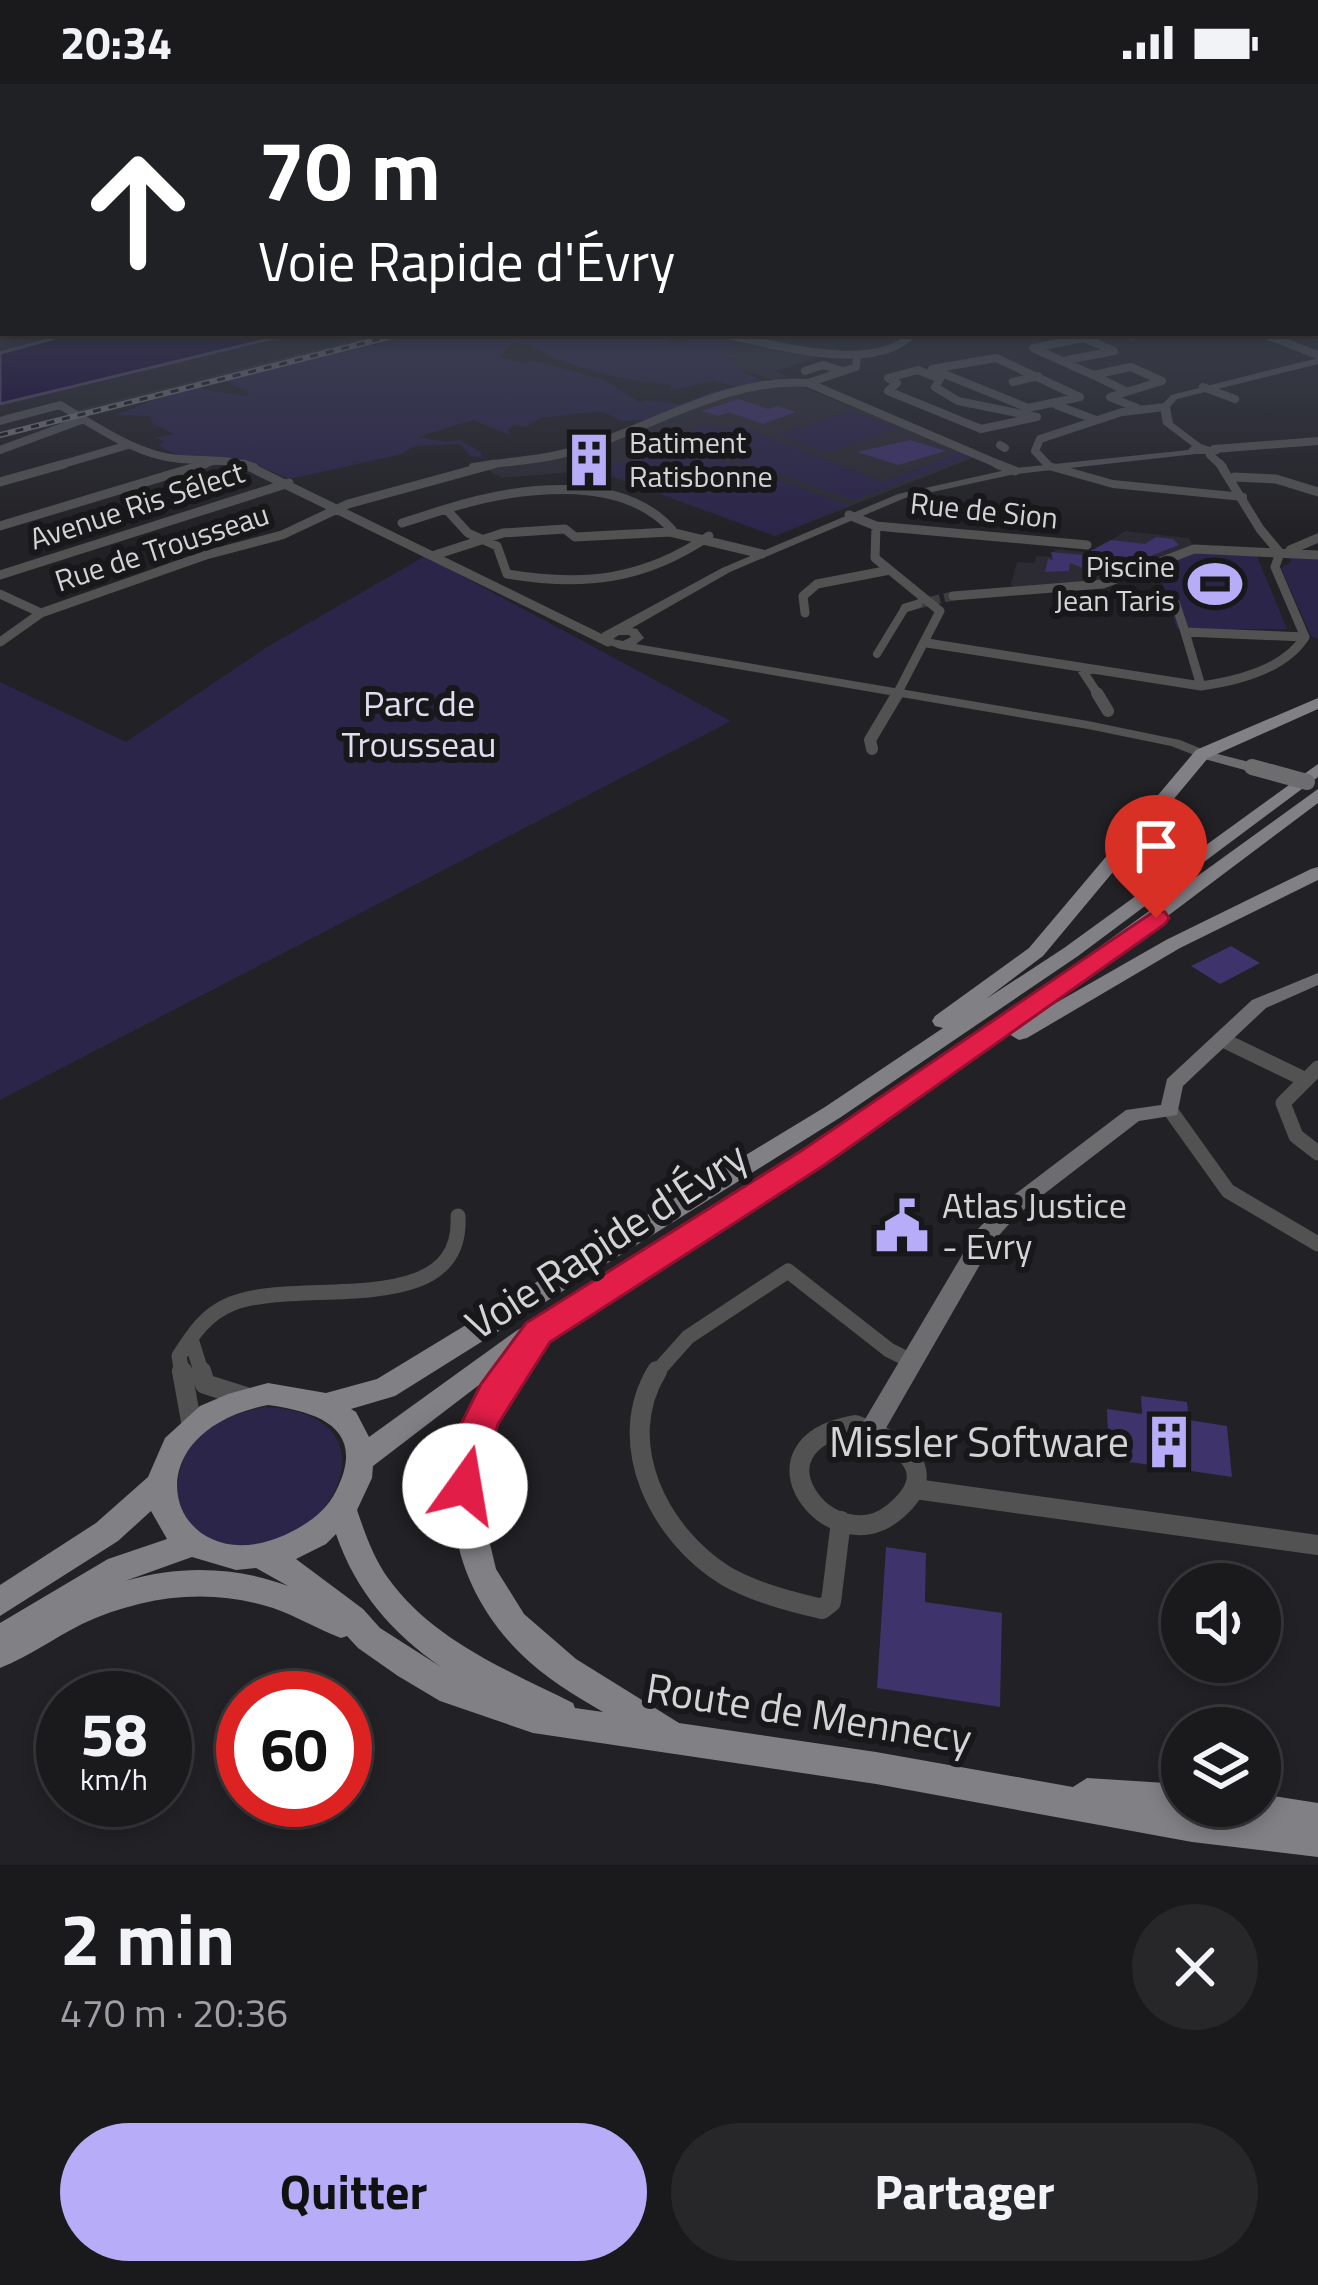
<!DOCTYPE html>
<html lang="fr">
<head>
<meta charset="utf-8">
<style>
	:root { --surface:#1a191c; --page:#272629; --text:#f1f3f6; --muted:#9fa0a3; --line:#38383b; --accent:#b6acf8 }
	body { margin:0; font-family:"Titillium Web",sans-serif; background:var(--page); color:var(--text); height:100vh; display:flex; flex-direction:column; font-size:45px; white-space:nowrap }
	* { box-sizing:border-box; margin:0 }
	p { font-size:39px; color:var(--muted) }
	.icon { flex:none; width:66px; height:66px; fill:none; stroke:currentColor; stroke-width:2; stroke-linecap:round; stroke-linejoin:round }
	.map { position:relative; height:1781px; overflow:hidden }
	.drawer { display:flex; flex-direction:column; background:var(--surface); flex:1 }
	.drawer>* { flex:none }
	.guide { position:absolute; left:0px; top:0px; width:1320px; height:252px; box-shadow:0 6px 18px #0003,0 0 0 3px var(--line); background:#202124; color:#fff; overflow:hidden }
	.fabs { position:absolute; left:1161px; top:1479px; display:grid; gap:24px }
	.fabs a { display:grid; place-items:center; width:120px; height:120px; border-radius:50%; background:var(--surface); box-shadow:0 6px 18px #0003,0 0 0 3px var(--line); font-size:60px }
	.speed { position:absolute; left:36px; top:1587px; display:flex; gap:24px; font-size:60px; font-weight:700; text-align:center }
	.speed>* { display:grid; place-content:center; width:156px; height:156px; border-radius:50%; background:var(--surface); box-shadow:0 6px 18px #0003,0 0 0 3px var(--line); line-height:1 }
	.speed small { font-size:30px; font-weight:400 }
	.speed .limit { border:18px solid #d22; background:#fff; color:#111 }
	.pin { position:absolute; display:grid; place-items:center; width:102px; height:102px; color:#fff; margin:-123px -51px; border-radius:50% 50% 50% 0; rotate:-45deg; box-shadow:0 0 12px #0007 }
	.pin .icon { rotate:45deg }
	.me { position:absolute; width:132px; margin:-66px; rotate:13deg; stroke-linejoin:round; filter:drop-shadow(0 0 9px #0008) }
	.turn { display:flex; align-items:center; gap:42px; height:252px; padding:0 60px; font-size:54px }
	.turn .icon { width:156px; height:156px; stroke-width:2.5 }
	.turn b { display:block; font-size:84px; line-height:102px }
	.round { display:grid; place-items:center; flex:none; width:126px; height:126px; border-radius:63px; background:var(--page) }
	.head { display:flex; align-items:center; justify-content:space-between; height:204px; padding:0 60px }
	h1 { font-size:72px; font-weight:700; line-height:90px }
	.cta { display:flex; gap:24px; margin-top:auto; padding:24px 60px }
	.cta a { flex:1; height:138px; border-radius:72px; background:var(--accent); color:#111; font-size:48px; font-weight:700; line-height:138px; text-align:center }
	.cta a+a { background:var(--page); color:var(--text) }
	.status { display:flex; justify-content:space-between; align-items:center; height:84px; padding:0 60px; background:var(--surface); direction:ltr }
	.status svg { height:33px; fill:currentColor }
	.map>svg:first-child { display:block }
	.built { fill:#2c2b34 }
	.green { fill:#2c254a }
	.water { fill:#140237; stroke:#4e4167; stroke-width:3 }
	.building { fill:#3e336b }
	.lines { fill:none; stroke-linecap:round; stroke-linejoin:round }
	.minor-tunnel-far1 { stroke:#3d3c40; stroke-width:8; stroke-dasharray:8 3; stroke-linecap:butt }
	.minor-tunnel { stroke:#3d3c40; stroke-width:9; stroke-dasharray:9 4.5; stroke-linecap:butt }
	.pedestrian { stroke:#525253; stroke-width:8 }
	.minor-far4 { stroke:#525253; stroke-width:8 }
	.minor-far3 { stroke:#525253; stroke-width:9 }
	.minor-far2 { stroke:#525253; stroke-width:12 }
	.minor-far1 { stroke:#525253; stroke-width:15 }
	.minor { stroke:#525253; stroke-width:20 }
	.tertiary { fill:#525253; fill-rule:evenodd }
	.secondary { fill:#6d6c6f; fill-rule:evenodd }
	.primary { fill:#818185; fill-rule:evenodd }
	.rail-casing { stroke:#737376; stroke-width:6 }
	.rail { stroke:#18181b; stroke-width:3; stroke-dasharray:8; stroke-linecap:butt }
	.secondary-bridge { stroke:#6d6c6f; stroke-width:16 }
	.route { fill:#e11d48; stroke:#92132f; stroke-width:3 }
	.labels { text-anchor:middle; stroke-width:12; stroke-linejoin:round; paint-order:stroke }
	.far-poi-label { font-size:30px; fill:#d4d4d6; stroke:#18181b; text-anchor:start }
	.far-street-label { font-size:30px; fill:#d4d4d6; stroke:#18181b }
	.park-label { font-size:36px; fill:#e0dff1; stroke:#18181b }
	.poi-label { font-size:36px; fill:#d4d4d6; stroke:#18181b; text-anchor:start }
	.near-street-label { font-size:42px; fill:#d4d4d6; stroke:#18181b }
	.near-poi-label { font-size:42px; fill:#d4d4d6; stroke:#18181b; text-anchor:end }
</style>
</head>
<body>
<div class="status"><b>20:34</b><svg viewBox="0 0 49 12"><path d="M0 12V9h3v3zM5 12V6h3v6zM10 12V3h3v9zM15 12V0h3v12zM26 1h20v11H26zM47 4h2v5h-2z"/></svg></div>
<div class="map">
<svg width="1318" height="1781" viewBox="0 0 1318 1781">
	<rect width="100%" height="100%" fill="#222125"/>
	<path class="built" d="M 382,249 L 419,249 L 82,331 L 73,327 Z
		M 703,251 L 822,272 L 775,287 L 789,293 L 774,296 L 646,259 L 663,256 L 677,262 Z
		M 786,297 L 977,372 L 775,452 L 595,386 L 502,394 L 482,383 L 532,378 L 705,319 Z
		M 1125,447 L 1189,454 L 1194,465 L 1159,480 L 1138,472 L 1132,475 L 1153,483 L 1122,495 L 1016,507 L 1011,500 L 1017,478 L 1034,479 L 1036,472 L 1052,473 L 1055,465 L 1092,469 Z"/>
	<path class="green" d="M 419,249 L 685,249 L 666,255 L 674,261 C 699,251 720,247 744,259 L 731,263 L 735,268 L 715,274 L 738,276 L 732,282 L 764,298 L 739,303 L 712,297 L 669,307 L 672,301 C 635,298 593,289 558,275 C 542,268 532,260 513,259 L 499,273 L 525,279 L 536,277 L 607,297 L 640,319 C 655,312 666,321 682,319 C 701,315 713,303 732,306 L 646,336 L 623,337 L 600,327 L 541,334 L 526,343 L 515,341 L 508,345 L 510,351 L 473,336 L 418,353 L 446,358 L 460,356 L 481,368 L 481,373 L 471,372 L 460,360 L 414,362 L 402,370 L 290,395 L 256,381 L 243,384 L 194,378 L 158,362 L 165,357 L 154,354 L 174,350 L 153,340 L 150,332 L 115,331 L 189,303 L 245,312 L 249,309 L 223,296 Z
		M 850,327 L 899,344 L 826,369 L 778,351 Z
		M 706,340 L 724,346 L 740,342 L 883,398 L 962,367 L 973,371 L 855,416 L 672,354 Z
		M 665,356 L 849,421 L 775,452 L 595,386 L 651,371 Z
		M 1189,469 L 1256,470 L 1287,545 L 1177,545 L 1157,483 Z
		M 425,472 L 731,637 L 0,1016 L 0,598 L 126,658 L 267,563 Z
		M 1289,472 L 1318,473 L 1318,555 L 1311,552 L 1281,484 L 1291,478 Z
		M 265,1323 C 426,1331 301,1513 203,1453 C 184,1442 176,1430 177,1409 C 179,1353 214,1334 265,1323 Z"/>
	<path class="water" d="M 73,249 L 294,249 L 0,320 L 0,269 Z"/>
	<path class="building" d="M 739,315 L 768,325 L 778,322 L 796,328 L 763,340 L 729,328 L 718,332 L 701,327 Z
		M 910,356 L 946,367 L 898,381 L 857,368 Z
		M 1156,453 L 1173,455 L 1179,461 L 1101,491 L 1070,479 L 1069,487 L 1045,488 L 1048,475 L 1053,476 L 1051,468 L 1083,471 L 1111,456 L 1145,460 Z
		M 1231,862 L 1260,879 L 1220,900 L 1191,882 Z
		M 1141,1312 L 1187,1318 L 1189,1336 L 1227,1342 L 1232,1393 L 1109,1375 L 1107,1325 L 1142,1330 Z
		M 886,1463 L 926,1469 L 925,1518 L 1002,1529 L 1000,1623 L 877,1604 Z"/>
	<g class="lines">
		<path class="minor-tunnel-far1" d="M 389,249 L 397,253"/>
		<path class="minor-tunnel" d="M 918,520 L 953,512"/>
		<path class="pedestrian" d="M 1049,382 L 1113,400 L 1243,413
			M 877,570 L 905,524"/>
		<path class="minor-far4" d="M 717,249 C 769,258 875,293 913,249
			M 1125,249 L 1132,252
			M 1261,249 L 1318,271
			M 1084,254 L 1110,249
			M 996,274 L 1080,313 L 1028,324 L 932,285 Z
			M 1062,277 L 1114,267 L 1084,254 L 1033,264 L 1093,291
			M 918,286 L 940,295 L 935,303 L 958,317 L 1037,333 L 981,345 L 888,307 L 897,299 L 888,294 Z
			M 805,287 L 823,281 L 843,287
			M 1013,298 L 1038,292
			M 808,299 L 856,283 L 857,273
			M 1203,303 L 1235,315
			M 1126,307 L 1093,291 L 1131,283 L 1162,297 L 1110,313 L 1137,324
			M 1056,321 L 1096,336
			M 0,337 L 60,321 C 96,342 137,372 180,375 C 206,377 228,375 254,383
			M 1000,361 L 1005,364
			M 1214,365 L 1318,357
			M 0,366 L 84,335
			M 1210,371 L 1223,383
			M 1049,382 L 1035,367 L 1040,355 L 1122,328 L 1165,323
			M 53,383 L 128,361
			M 195,383 L 213,377
			M 473,383 C 501,378 530,377 557,371 C 642,352 719,293 808,299 L 1005,383"/>
		<path class="minor-far3" d="M 244,380 L 608,558
			M 997,380 L 1015,387
			M 1234,393 L 1276,395 L 1318,408
			M 0,398 L 64,380
			M 849,431 L 876,442 L 875,474 L 940,527 L 896,612
			M 402,439 L 446,425
			M 0,442 L 205,380
			M 876,442 L 1087,461
			M 672,446 C 621,387 513,404 446,425 L 468,449 L 497,462 L 507,490 C 584,503 644,496 709,452
			M 1290,466 L 1318,454
			M 435,471 L 503,449 L 565,445 L 575,453 L 670,448 L 762,470
			M 0,491 L 289,399
			M 0,510 L 41,529
			M 953,512 L 1103,500 L 1194,465 L 1318,471
			M 1175,518 L 1185,548
			M 905,524 L 918,520
			M 805,529 L 803,512 L 817,500 L 890,486
			M 0,558 L 41,529 L 206,471 L 282,451 L 348,420 L 494,380
			M 927,559 L 1201,602 C 1237,597 1284,586 1305,553 L 1275,483 L 1280,469 L 1260,445 L 1220,380
			M 1080,583 L 1099,612
			M 1201,602 L 1185,548 L 1305,553"/>
		<path class="minor-far2" d="M 1097,609 L 1108,627
			M 872,665 L 870,656 L 898,609"/>
		<path class="minor-far1" d="M 1221,955 L 1306,996
			M 1318,984 L 1283,1019 L 1296,1052 L 1318,1069
			M 1170,1026 L 1228,1107 L 1318,1160
			M 191,1255 L 202,1290
			M 182,1290 L 179,1272 C 193,1250 206,1230 231,1220 C 298,1192 464,1239 458,1132
			M 655,1290 L 688,1253 L 788,1187 L 889,1266 L 913,1278"/>
		<path class="minor" d="M 182,1287 L 192,1343
			M 201,1287 L 205,1300 L 246,1313
			M 657,1287 C 613,1359 659,1451 726,1492 C 756,1509 789,1517 822,1525 L 831,1518 L 841,1437
			M 855,1341 C 898,1356 947,1386 893,1429 C 831,1479 739,1361 855,1341 Z
			M 915,1405 L 1318,1461"/>
		<path class="tertiary" d="M 1318,274 L 1318,280 L 1177,315 L 1170,323 L 1173,339 L 1201,360 L 1219,366 L 1219,370 L 1196,370 L 1015,390 L 905,414 L 730,488 L 632,544 L 637,545 L 644,554 L 636,560 L 1088,637 L 1180,656 L 1207,667 L 1207,673 L 1202,674 L 1171,662 L 1088,645 L 620,565 L 602,558 L 602,549 L 722,484 L 898,410 L 1015,384 L 1188,366 L 1192,362 L 1163,340 L 1160,323 L 1171,311 ZM 619,551 L 629,551 L 631,553 L 623,557 L 613,555 Z"/>
		<path class="secondary" d="M 1202,666 L 1257,680 L 1260,683 L 1252,688 L 1197,673 L 1197,667 Z
			M 1318,889 L 1318,901 L 1266,924 L 1183,1002 L 1177,1031 L 1139,1037 L 1018,1130 L 993,1158 L 882,1351 L 873,1354 L 864,1351 L 861,1344 L 864,1337 L 977,1146 L 1002,1120 L 1126,1026 L 1161,1021 L 1167,995 L 1252,916 Z"/>
		<path class="primary" d="M 1318,614 L 1318,625 L 1208,674 L 1043,872 L 986,915 L 1064,864 L 1318,680 L 1318,693 L 1078,872 L 841,1033 L 395,1312 L 351,1325 L 356,1328 L 369,1353 L 516,1247 L 802,1070 L 932,984 L 1318,705 L 1318,719 L 1040,928 L 1166,856 L 1311,785 L 1318,783 L 1318,796 L 1180,864 L 1027,954 L 1019,956 L 1009,950 L 818,1082 L 543,1256 L 495,1335 L 485,1365 L 482,1426 L 496,1485 L 524,1530 L 576,1575 L 679,1639 L 876,1668 L 1073,1703 L 1087,1694 L 1182,1700 L 1182,1722 L 1209,1726 L 1208,1722 L 1260,1722 L 1260,1710 L 1318,1719 L 1318,1773 L 1192,1758 L 876,1700 L 533,1649 L 440,1617 L 398,1592 L 358,1564 L 347,1552 L 341,1554 C 318,1545 296,1532 273,1524 C 209,1503 142,1512 82,1540 C 54,1554 30,1572 0,1584 L 0,1539 L 108,1475 L 167,1455 L 151,1427 L 118,1457 L 0,1532 L 0,1501 L 96,1439 L 148,1393 L 165,1354 L 200,1322 L 228,1310 L 268,1299 L 326,1309 L 377,1295 L 825,1023 L 943,944 L 935,942 L 932,937 L 935,932 L 1029,864 L 1196,666 ZM 492,1291 C 431,1383 442,1491 520,1569 C 544,1593 574,1611 603,1628 L 575,1624 L 573,1619 C 507,1586 432,1556 388,1494 C 373,1473 365,1449 357,1426 L 372,1394 L 373,1382 ZM 268,1321 C 318,1328 368,1344 336,1407 C 327,1426 308,1440 289,1449 C 174,1505 118,1351 268,1321 ZM 336,1450 C 356,1508 392,1549 441,1583 L 380,1544 L 363,1525 L 296,1475 L 326,1460 ZM 192,1473 L 236,1486 L 256,1484 L 288,1502 C 234,1482 180,1481 125,1497 Z"/>
		<defs>
			<path id="rail" d="M 0,351 L 404,249"/>
		</defs>
		<use href="#rail" class="rail-casing"/>
		<use href="#rail" class="rail"/>
		<path class="secondary-bridge" d="M 1252,683 L 1307,698"/>
	</g>
	<linearGradient id="sky" x2="0" y2="1"><stop stop-color="#131214"/><stop offset="0.45" stop-color="#3e4351"/><stop offset="1" stop-color="#3e4351" stop-opacity="0"/></linearGradient>
	<rect width="1318" height="452" fill="url(#sky)"/>
	<path class="route" d="M 1156,826 L 1165,828 L 1169,834 L 1165,840 L 823,1082 L 550,1258 L 498,1340 L 478,1413 L 465,1418 L 451,1413 L 446,1402 L 461,1340 L 481,1300 L 526,1239 L 801,1067 Z"/>
	<defs>
		<symbol id="building-bare" viewBox="-9 -9 18 18"><path d="M-4-6H4V6H1V3H-1V6H-4ZM-2.5-4.3h1.7v1.8h-1.7ZM.8-4.3h1.7v1.8H.8ZM-2.5-1h1.7V.8h-1.7ZM.8-1h1.7V.8H.8Z" fill="#b6acf8" stroke="#18181b" stroke-width="2.5" paint-order="stroke"/></symbol>
		<symbol id="stadium-bare" viewBox="-9 -9 18 18"><path d="M0-5a6.5 5 0 1 0 0 10a6.5 5 0 1 0 0-10ZM-3.5-1.8h7v3.6h-7Z" fill="#b6acf8" stroke="#18181b" stroke-width="2.5" paint-order="stroke"/></symbol>
		<symbol id="civic-bare" viewBox="-9 -9 18 18"><path d="M-.6-6.5H3V-4.5H.6V-3L4-1V1h2V6H-6V1h2V-1L-.6-3ZM-1.2 2.5V6h2.4V2.5Z" fill="#b6acf8" stroke="#18181b" stroke-width="2.5" paint-order="stroke"/></symbol>
	</defs>
	<g fill-rule="evenodd">
		<use href="#building-bare" x="551" y="338" width="76" height="76"/>
		<use href="#stadium-bare" x="1177" y="462" width="76" height="76"/>
		<use href="#civic-bare" x="864" y="1104" width="76" height="76"/>
		<use href="#building-bare" x="1131" y="1320" width="76" height="76"/>
	</g>
	<g class="labels">
		<g class="far-poi-label">
			<text x="629" y="369">Batiment<tspan x="629" dy="34">Ratisbonne</tspan></text>
			<text x="1175" y="493" text-anchor="end">Piscine<tspan x="1175" dy="34">Jean Taris</tspan></text>
		</g>
		<g class="far-street-label">
			<text transform="translate(137 422) rotate(-18)" y="10">Avenue Ris Sélect</text>
			<text transform="translate(984 427) rotate(6)" y="10">Rue de Sion</text>
			<text transform="translate(162 464) rotate(-18)" y="10">Rue de Trousseau</text>
		</g>
		<g class="park-label">
			<text x="419" y="632">Parc de<tspan x="419" dy="41">Trousseau</tspan></text>
		</g>
		<g class="poi-label">
			<text x="942" y="1134">Atlas Justice<tspan x="942" dy="41">- Evry</tspan></text>
		</g>
		<g class="near-street-label">
			<text transform="translate(606 1156) rotate(-33)" y="15">Voie Rapide d'Évry</text>
			<text transform="translate(809 1629) rotate(9)" y="15">Route de Mennecy</text>
		</g>
		<g class="near-poi-label">
			<text x="1129" y="1373">Missler Software</text>
		</g>
	</g>
</svg>
<div class="fabs">
<a><svg class="icon" aria-label="sound" viewBox="0 0 24 24"><path d="M4 9h4l5-4v14l-5-4H4zM17 9q2 3 0 6"/></svg></a>
<a><svg class="icon" aria-label="layers" viewBox="0 0 24 24"><path d="M12 4l9 5-9 5-9-5zM3 14l9 5 9-5"/></svg></a>
</div>
<div class="speed"><div>58<small>km/h</small></div><div class="limit">60</div></div>
<div class="pin" style="left:1156px;top:834px;background:#d93025"><svg class="icon" aria-label="arrive" viewBox="0 0 24 24"><path d="M6 21V4h12l-3 4 3 4H6"/></svg></div>
<svg class="me" style="left:465px;top:1402px" viewBox="-20 -20 40 40"><circle r="19" fill="#fff"/><path d="M0-13L10 11 0 6-10 11z" fill="#e11d48"/></svg>
<div class="guide">
<div class="turn"><svg class="icon" aria-label="ahead" viewBox="0 0 24 24"><path d="M12 20V5M6 11l6-6 6 6"/></svg><div><b>70 m</b>Voie Rapide d'Évry</div></div>
</div>
</div>
<section class="drawer">
<div class="head"><div><h1>2 min</h1><p>470 m · 20:36</p></div><a class="round"><svg class="icon" aria-label="close" viewBox="0 0 24 24"><path d="M6 6l12 12M18 6L6 18"/></svg></a></div>
<div class="cta"><a>Quitter</a><a>Partager</a></div>
</section>
</body>
</html>
